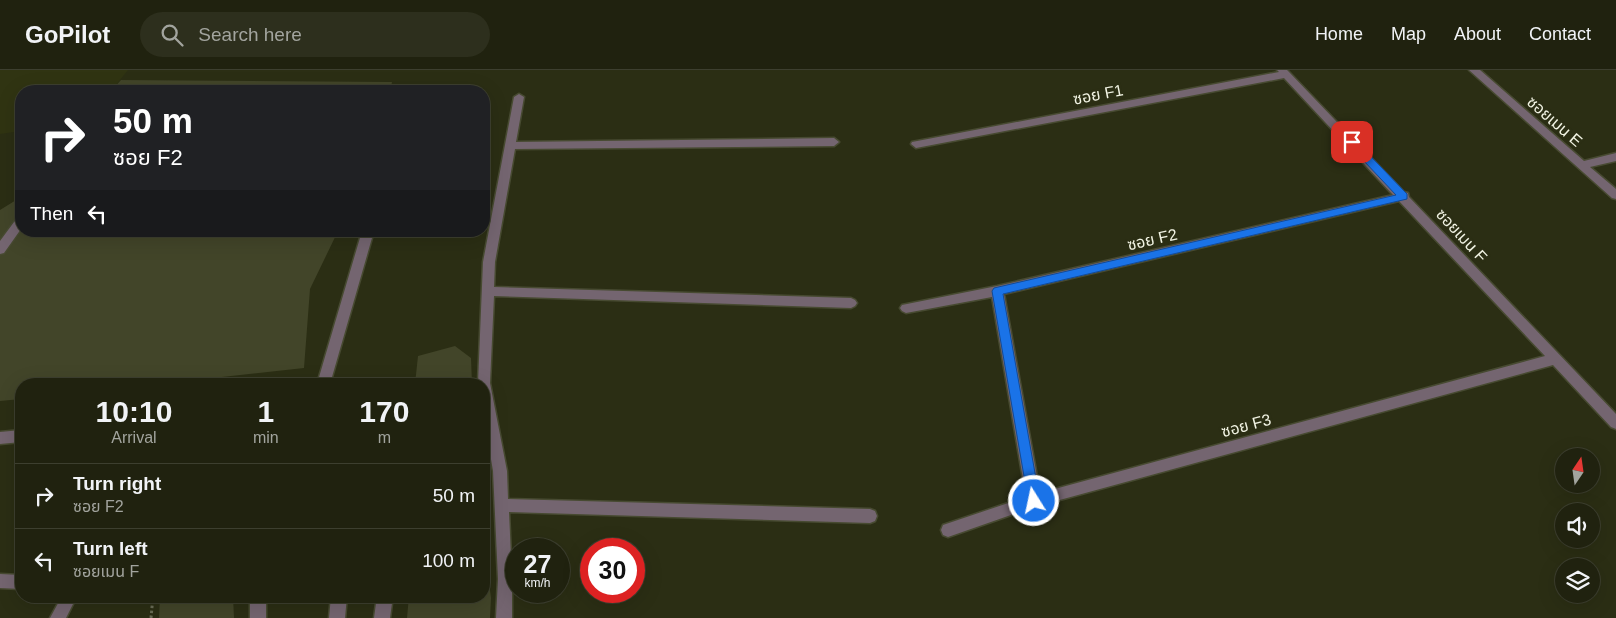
<!DOCTYPE html>
<html lang="en">
<head>
<meta charset="utf-8">
<style>
	:root { --surface:#20220f; --page:#2d2f1d; --text:#f1f3f6; --muted:#a2a49e; --line:#3d3f2f }
	body { margin:0; font-family:Arial,"Noto Sans Thai",sans-serif; background:var(--page); color:var(--text); height:100vh; display:flex; flex-direction:column; font-size:19px; white-space:nowrap }
	* { box-sizing:border-box; margin:0 }
	p { font-size:16px; color:var(--muted) }
	.icon { flex:none; width:28px; height:28px; fill:none; stroke:currentColor; stroke-width:2; stroke-linecap:round; stroke-linejoin:round }
	.map { position:relative; flex:1; overflow:hidden }
	.panel { position:absolute; left:15px; top:308px; width:475px; height:225px; display:flex; flex-direction:column; background:var(--surface); border-radius:20px; box-shadow:0 5px 20px #0002,0 0 0 1px var(--line) }
	.panel>* { flex:none }
	.hud { position:absolute; left:15px; top:15px; width:475px; height:152px; border-radius:20px; box-shadow:0 5px 20px #0002,0 0 0 1px var(--line); background:#202124; color:#fff; overflow:hidden }
	.needle { width:32px; rotate:13deg }
	.buttons { position:absolute; left:1555px; top:378px; display:grid; gap:10px }
	.buttons a { display:grid; place-items:center; width:45px; height:45px; border-radius:50%; background:var(--surface); box-shadow:0 5px 20px #0002,0 0 0 1px var(--line); font-size:25px }
	.speed { position:absolute; left:505px; top:468px; display:flex; gap:10px; font-size:25px; font-weight:700; text-align:center }
	.speed>* { display:grid; place-content:center; width:65px; height:65px; border-radius:50%; background:var(--surface); box-shadow:0 5px 20px #0002,0 0 0 1px var(--line); line-height:1 }
	.speed small { font-size:12px; font-weight:400 }
	.speed .limit { border:8px solid #d22; background:#fff; color:#111 }
	.pin { position:absolute; display:grid; place-items:center; width:42px; height:42px; color:#fff; margin:-21px; border-radius:10px; box-shadow:0 2px 8px #0006 }
	.me { position:absolute; width:55px; margin:-28px; rotate:350deg; stroke-linejoin:round; filter:drop-shadow(0 0 4px #0008) }
	.turn { display:flex; align-items:center; gap:18px; height:105px; padding:0 15px; font-size:22px }
	.turn .icon { width:65px; height:65px; stroke-width:2.5 }
	.turn b { display:block; font-size:35px; line-height:42px }
	.then { display:flex; align-items:center; height:48px; padding:0 15px; background:#0003; gap:10px; font-size:19px }
	.eta { display:flex; justify-content:space-evenly; align-items:center; height:85px; text-align:center }
	.eta b { font-size:30px; font-weight:700; line-height:35px }
	ul { padding:0; list-style:none }
	li { display:flex; align-items:center; gap:15px; height:65px; padding:0 15px; border-top:1px solid var(--line) }
	li div { flex:1 }
	li b { display:block; font-size:19px }
	li em { font-style:normal }
	header { display:flex; align-items:center; gap:30px; box-sizing:border-box; height:70px; padding:0 25px; background:var(--surface); border-bottom:1px solid var(--line) }
	header strong { font-size:24px }
	nav { display:flex; gap:28px; margin-inline-start:auto; font-size:18px }
	.search { width:350px; height:45px; background:var(--page); display:flex; align-items:center; gap:12px; box-sizing:border-box; padding:0 18px; border-radius:28px; color:var(--muted); font-size:19px }
	.map>svg:first-child { display:block }
	.built { fill:#303412 }
	.green { fill:#424529 }
	.lines { fill:none; stroke-linecap:round; stroke-linejoin:round }
	.minor-casing { stroke:#474a31; stroke-width:3 }
	.path { stroke:#6a6d56; stroke-width:3; stroke-dasharray:2.5 2.5; stroke-linecap:butt }
	.minor { fill:#746570; fill-rule:evenodd }
	.route { fill:#1a73e8; stroke:#114b97 }
	.labels { text-anchor:middle; stroke-width:5; stroke-linejoin:round; paint-order:stroke }
	.street-label { font-size:16px; fill:#f1f3e3; stroke:#2b2e14 }
</style>
</head>
<body>
<header>
<strong>GoPilot</strong>
<div class="search"><svg class="icon" aria-label="search" viewBox="0 0 24 24"><circle cx="10" cy="10" r="6"/><path d="M15 15l6 6"/></svg>Search here</div>
<nav><a>Home</a><a>Map</a><a>About</a><a>Contact</a></nav>
</header>
<div class="map">
<svg width="1616" height="548" viewBox="0 0 1616 548">
	<rect width="100%" height="100%" fill="#2b2e14"/>
	<path class="built" d="M 0,0 L 128,0 L 111,21 L 21,21 L 21,61 L 0,64 Z"/>
	<path class="green" d="M 121,10 L 392,12 L 390,21 L 111,21 Z
		M 21,127 L 21,161 L 338,161 L 310,219 L 304,298 L 158,314 L 21,314 L 21,329 L 0,331 L 0,140 Z
		M 455,276 L 471,288 L 472,314 L 415,314 L 418,286 Z
		M 484,472 L 491,528 L 490,548 L 407,548 L 409,526 L 484,526 Z
		M 160,526 L 233,526 L 234,548 L 159,548 Z"/>
	<g class="lines">
		<defs>
			<path id="minor" d="M 1277,0 L 1287,0 L 1289,2 L 1404,122 L 1408,123 L 1409,127 L 1616,344 L 1616,359 L 1611,357 L 1553,295 L 1034,437 L 948,467 L 943,465 L 941,460 L 943,455 L 1026,427 L 992,227 L 906,243 L 902,241 L 900,238 L 902,235 L 997,216 L 1393,125 L 1284,8 L 916,78 L 911,74 L 912,72 L 1279,2 ZM 1399,131 L 1545,286 L 1040,423 L 1004,224 Z
				M 1469,0 L 1480,0 L 1584,91 L 1616,83 L 1616,91 L 1590,97 L 1616,119 L 1616,129 L 1612,128 Z
				M 519,24 L 524,27 L 516,72 L 834,68 L 839,72 L 834,76 L 515,79 L 495,192 L 494,217 L 851,228 L 855,230 L 857,233 L 855,236 L 851,238 L 494,226 L 490,313 L 507,401 L 508,429 L 870,439 L 875,441 L 877,446 L 875,451 L 870,453 L 509,442 L 512,509 L 512,548 L 496,548 L 498,509 L 493,401 L 484,348 L 484,314 L 478,313 L 483,192 L 514,27 Z
				M 21,147 L 21,159 L 4,183 L 0,184 L 0,171 L 17,148 Z
				M 362,161 L 374,161 L 330,314 L 317,314 Z
				M 21,360 L 21,372 L 0,374 L 0,362 Z
				M 0,504 L 21,505 L 21,519 L 0,518 Z
				M 62,526 L 77,526 L 66,548 L 50,548 Z
				M 250,526 L 266,526 L 266,548 L 250,548 Z
				M 331,526 L 347,526 L 345,548 L 329,548 Z
				M 377,526 L 393,526 L 390,548 L 374,548 Z"/>
		</defs>
		<use href="#minor" class="minor-casing"/>
		<path class="path" d="M 151,548 L 153,526"/>
		<use href="#minor" class="minor"/>
	</g>
	<path class="route" d="M 1352,69 L 1355,70 L 1407,124 L 1407,129 L 1003,224 L 1040,431 L 1038,435 L 1034,437 L 1029,435 L 992,221 L 994,218 L 1396,125 L 1348,74 L 1348,70 Z"/>
	<g class="labels">
		<g class="street-label">
			<text transform="translate(1098 24) rotate(-11)" y="6">ซอย F1</text>
			<text transform="translate(1555 51) rotate(41)" y="6">ซอยเมน E</text>
			<text transform="translate(1462 165) rotate(47)" y="6">ซอยเมน F</text>
			<text transform="translate(1152 169) rotate(-13)" y="6">ซอย F2</text>
			<text transform="translate(1246 355) rotate(-15)" y="6">ซอย F3</text>
		</g>
	</g>
</svg>
<div class="buttons">
<a><svg class="needle" viewBox="-14 -14 28 28"><path d="M0-13l5 13h-10z" fill="#e53935"/><path d="M0 13l5-13h-10z" fill="#a2a49e"/></svg></a>
<a><svg class="icon" aria-label="sound" viewBox="0 0 24 24"><path d="M4 9h4l5-4v14l-5-4H4zM17 9q2 3 0 6"/></svg></a>
<a><svg class="icon" aria-label="layers" viewBox="0 0 24 24"><path d="M12 4l9 5-9 5-9-5zM3 14l9 5 9-5"/></svg></a>
</div>
<div class="speed"><div>27<small>km/h</small></div><div class="limit">30</div></div>
<div class="pin" style="left:1352px;top:72px;background:#d93025"><svg class="icon" aria-label="arrive" viewBox="0 0 24 24"><path d="M6 21V4h12l-3 4 3 4H6"/></svg></div>
<svg class="me" style="left:1034px;top:431px" viewBox="-20 -20 40 40"><circle r="17" fill="#1a73e8" stroke="#fff" stroke-width="3"/><path d="M0-11L8 9 0 5-8 9z" fill="#fff"/></svg>
<div class="hud">
<div class="turn"><svg class="icon" aria-label="right" viewBox="0 0 24 24"><path d="M7 20v-9h11M14 6l5 5-5 5"/></svg><div><b>50 m</b>ซอย F2</div></div>
<div class="then">Then<svg class="icon" aria-label="left" viewBox="0 0 24 24"><path d="M17 20v-9H6M10 6l-5 5 5 5"/></svg></div>
</div>
<section class="panel">
<div class="eta">
<div><b>10:10</b><p>Arrival</p></div>
<div><b>1</b><p>min</p></div>
<div><b>170</b><p>m</p></div>
</div>
<ul>
<li><svg class="icon" aria-label="right" viewBox="0 0 24 24"><path d="M7 20v-9h11M14 6l5 5-5 5"/></svg><div><b>Turn right</b><p>ซอย F2</p></div><em>50 m</em></li>
<li><svg class="icon" aria-label="left" viewBox="0 0 24 24"><path d="M17 20v-9H6M10 6l-5 5 5 5"/></svg><div><b>Turn left</b><p>ซอยเมน F</p></div><em>100 m</em></li>
</ul>
</section>
</div>
</body>
</html>
